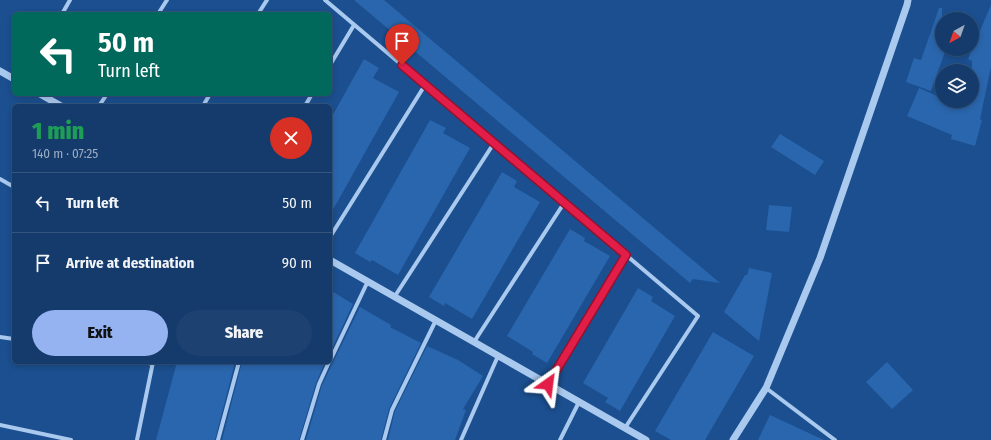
<!DOCTYPE html>
<html lang="en">
<head>
<meta charset="utf-8">
<style>
	:root { --surface:#143b6b; --page:#1d4271; --text:#f1f3f6; --muted:#9dadc1; --line:#33557e; --accent:#95b2f1 }
	body { margin:0; font-family:"Fira Sans Condensed",sans-serif; background:var(--page); color:var(--text); height:100vh; display:flex; flex-direction:column; font-size:15px; white-space:nowrap }
	* { box-sizing:border-box; margin:0 }
	p { font-size:13px; color:var(--muted) }
	.icon { flex:none; width:22px; height:22px; fill:none; stroke:currentColor; stroke-width:2; stroke-linecap:round; stroke-linejoin:round }
	.map { position:relative; flex:1; overflow:hidden }
	.details { position:absolute; left:12px; top:104px; width:320px; height:260px; display:flex; flex-direction:column; background:var(--surface); border-radius:6px; box-shadow:0 2px 6px #0003,0 0 0 1px var(--line) }
	.details>* { flex:none }
	.top-card { position:absolute; left:12px; top:12px; width:320px; height:84px; border-radius:6px; box-shadow:0 2px 6px #0003,0 0 0 1px var(--line); background:#00695c; color:#fff; overflow:hidden }
	.needle { width:26px; rotate:220deg }
	.tools { position:absolute; left:935px; top:12px; display:grid; gap:8px }
	.tools a { display:grid; place-items:center; width:44px; height:44px; border-radius:50%; background:var(--surface); box-shadow:0 2px 6px #0003,0 0 0 1px var(--line); font-size:20px }
	.pin { position:absolute; display:grid; place-items:center; width:34px; height:34px; color:#fff; margin:-41px -17px; border-radius:50% 50% 50% 0; rotate:-45deg; box-shadow:0 0 4px #0007 }
	.pin .icon { rotate:45deg }
	.me { position:absolute; width:44px; margin:-22px; rotate:31deg; stroke-linejoin:round; filter:drop-shadow(0 0 3px #0008) }
	.turn { display:flex; align-items:center; gap:14px; height:84px; padding:0 20px; font-size:18px }
	.turn .icon { width:52px; height:52px; stroke-width:2.5 }
	.turn b { display:block; font-size:28px; line-height:34px }
	.round { display:grid; place-items:center; flex:none; width:42px; height:42px; border-radius:21px; background:var(--page) }
	.head { display:flex; align-items:center; justify-content:space-between; height:68px; padding:0 20px }
	h1 { font-size:24px; font-weight:800; line-height:30px; color:#1e9e55 }
	.action { display:flex; gap:8px; margin-top:auto; padding:8px 20px }
	.action a { flex:1; height:46px; border-radius:24px; background:var(--accent); color:#111; font-size:16px; font-weight:800; line-height:46px; text-align:center }
	.action a+a { background:var(--page); color:var(--text) }
	ul { padding:0; list-style:none }
	li { display:flex; align-items:center; gap:12px; height:60px; padding:0 20px; border-top:1px solid var(--line) }
	li div { flex:1 }
	li b { display:block; font-size:15px }
	li em { font-style:normal }
	.map>svg:first-child { display:block }
	.building { fill:#2a66ad }
	.lines { fill:none; stroke-linecap:round; stroke-linejoin:round }
	.minor { stroke:#a9c9ee; stroke-width:4 }
	.tertiary { stroke:#a9c9ee; stroke-width:7 }
	.route-casing { stroke:#92132f; stroke-width:10 }
	.route { stroke:#e11d48; stroke-width:7 }
</style>
</head>
<body>
<div class="map">
<svg width="991" height="440" viewBox="0 0 991 440">
	<rect width="100%" height="100%" fill="#1b4f8f"/>
	<path class="building" d="M 354,0 L 384,0 L 720,283 L 693,279 L 690,283 Z
		M 991,5 L 991,67 L 980,119 L 982,120 L 975,146 L 951,139 L 952,135 L 907,116 L 919,88 L 942,98 L 942,101 L 972,101 L 972,61 L 968,59 Z
		M 939,8 L 942,8 L 942,49 L 946,49 L 931,91 L 906,82 L 914,58 L 921,60 Z
		M 364,59 L 379,68 L 373,78 L 399,92 L 330,215 L 330,120 Z
		M 430,120 L 446,128 L 443,133 L 470,148 L 398,275 L 372,260 L 370,262 L 355,253 Z
		M 780,134 L 824,161 L 815,175 L 771,147 Z
		M 502,172 L 517,181 L 514,187 L 540,202 L 472,319 L 445,303 L 444,306 L 429,297 Z
		M 769,205 L 792,207 L 789,232 L 766,230 Z
		M 570,229 L 585,238 L 584,241 L 610,256 L 547,363 L 532,354 L 533,352 L 507,336 Z
		M 749,268 L 772,273 L 759,341 L 724,312 L 745,275 L 747,275 Z
		M 638,288 L 653,297 L 651,301 L 675,316 L 620,411 L 605,402 L 608,398 L 583,383 Z
		M 330,290 L 353,304 L 330,353 Z
		M 360,307 L 391,325 L 390,327 L 421,343 L 389,409 L 381,440 L 306,440 L 322,385 Z
		M 713,332 L 754,356 L 705,440 L 671,440 L 655,431 Z
		M 427,346 L 458,360 L 483,376 L 463,409 L 466,410 L 455,440 L 388,440 L 395,411 Z
		M 177,362 L 235,362 L 215,440 L 156,440 Z
		M 242,362 L 325,362 L 316,383 L 299,440 L 222,440 Z
		M 887,362 L 913,390 L 892,409 L 866,382 Z
		M 770,415 L 824,440 L 758,440 Z"/>
	<g class="lines">
		<path class="minor" d="M 325,0 L 698,316 L 625,428
			M 62,14 L 70,0
			M 158,14 L 167,0
			M 258,14 L 267,0
			M 330,65 L 354,25
			M 99,106 L 107,94
			M 203,106 L 210,94
			M 305,106 L 312,94
			M 0,179 L 14,187
			M 330,237 L 425,85
			M 395,296 L 494,143
			M 0,337 L 14,339
			M 474,342 L 564,203
			M 330,361 L 368,281
			M 144,362 L 153,364
			M 547,383 L 626,255
			M 766,388 L 835,440
			M 0,425 L 71,440
			M 137,440 L 153,362
			M 218,440 L 239,362
			M 302,440 L 319,384 L 329,362
			M 384,440 L 392,410 L 436,320
			M 461,440 L 498,356
			M 560,440 L 579,402"/>
		<path class="tertiary" d="M 0,71 L 14,79
			M 40,94 L 61,106
			M 330,260 L 646,440
			M 733,440 L 766,388 L 820,258 L 907,5 L 908,0"/>
	</g>
	<g class="lines">
		<defs>
			<path id="route" d="M 402,65 L 626,255 L 548,384"/>
		</defs>
		<use href="#route" class="route-casing"/>
		<use href="#route" class="route"/>
	</g>
</svg>
<div class="tools">
<a><svg class="needle" viewBox="-14 -14 28 28"><path d="M0-13l5 13h-10z" fill="#e53935"/><path d="M0 13l5-13h-10z" fill="#9dadc1"/></svg></a>
<a><svg class="icon" aria-label="layers" viewBox="0 0 24 24"><path d="M12 4l9 5-9 5-9-5zM3 14l9 5 9-5"/></svg></a>
</div>
<div class="pin" style="left:402px;top:65px;background:#d93025"><svg class="icon" aria-label="arrive" viewBox="0 0 24 24"><path d="M6 21V4h12l-3 4 3 4H6"/></svg></div>
<svg class="me" style="left:548px;top:384px" viewBox="-20 -20 40 40"><path d="M0-17L14 15 0 8-14 15z" fill="#e11d48" stroke="#fff" stroke-width="4"/></svg>
<div class="top-card">
<div class="turn"><svg class="icon" aria-label="left" viewBox="0 0 24 24"><path d="M17 20v-9H6M10 6l-5 5 5 5"/></svg><div><b>50 m</b>Turn left</div></div>
</div>
<section class="details">
<div class="head"><div><h1>1 min</h1><p>140 m · 07:25</p></div><a class="round" style="background:#d93025;color:#fff"><svg class="icon" aria-label="close" viewBox="0 0 24 24"><path d="M6 6l12 12M18 6L6 18"/></svg></a></div>
<ul>
<li><svg class="icon" aria-label="left" viewBox="0 0 24 24"><path d="M17 20v-9H6M10 6l-5 5 5 5"/></svg><div><b>Turn left</b></div><em>50 m</em></li>
<li><svg class="icon" aria-label="arrive" viewBox="0 0 24 24"><path d="M6 21V4h12l-3 4 3 4H6"/></svg><div><b>Arrive at destination</b></div><em>90 m</em></li>
</ul>
<div class="action"><a>Exit</a><a>Share</a></div>
</section>
</div>
</body>
</html>
